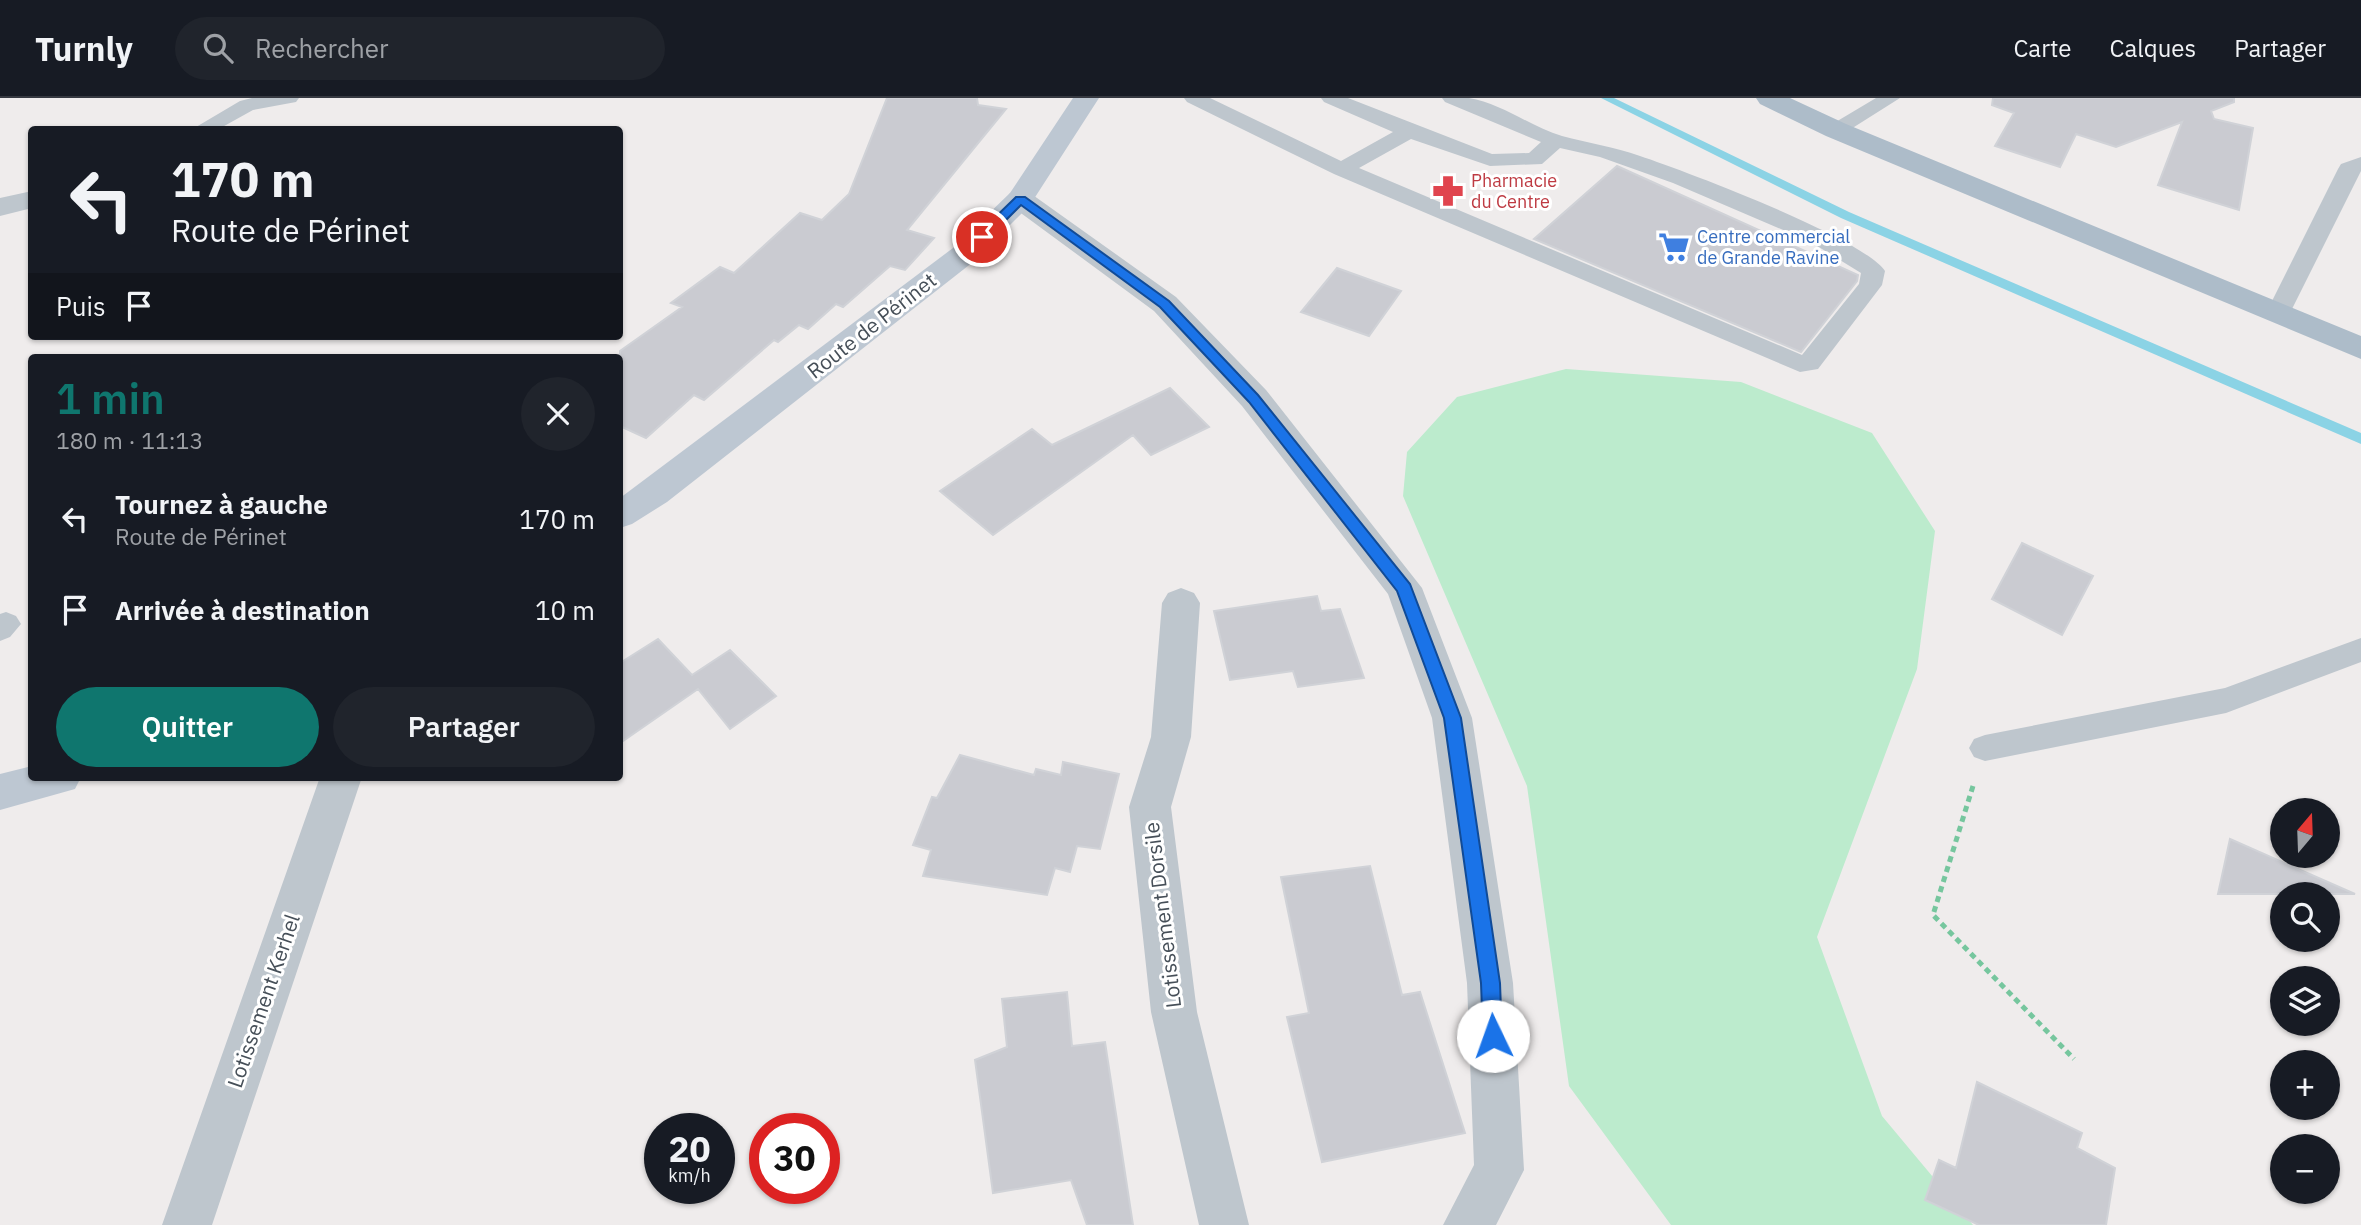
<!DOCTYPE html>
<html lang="fr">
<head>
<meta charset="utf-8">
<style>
	:root { --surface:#171b24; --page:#20242c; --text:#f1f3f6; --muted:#9ea1a6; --line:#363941; --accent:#0f766e }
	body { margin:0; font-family:"IBM Plex Sans",sans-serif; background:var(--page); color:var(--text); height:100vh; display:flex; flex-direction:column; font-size:26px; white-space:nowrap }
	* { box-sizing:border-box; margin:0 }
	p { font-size:23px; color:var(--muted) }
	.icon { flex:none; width:38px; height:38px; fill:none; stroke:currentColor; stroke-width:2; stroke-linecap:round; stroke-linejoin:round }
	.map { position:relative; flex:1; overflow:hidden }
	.drawer { position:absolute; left:28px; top:256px; width:595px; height:427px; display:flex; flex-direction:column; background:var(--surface); border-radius:7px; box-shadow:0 2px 5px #0004 }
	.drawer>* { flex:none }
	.hud { position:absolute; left:28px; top:28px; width:595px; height:214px; border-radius:7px; box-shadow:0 2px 5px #0004; background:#171b24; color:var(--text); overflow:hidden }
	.needle { width:46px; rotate:19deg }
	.fabs { position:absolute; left:2270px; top:700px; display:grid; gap:14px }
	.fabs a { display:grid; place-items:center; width:70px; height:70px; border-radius:50%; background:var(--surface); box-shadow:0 2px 5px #0004; font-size:35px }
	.speed { position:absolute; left:644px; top:1015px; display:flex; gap:14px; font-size:35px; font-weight:700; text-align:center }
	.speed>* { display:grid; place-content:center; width:91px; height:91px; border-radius:50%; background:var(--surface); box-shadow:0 2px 5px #0004; line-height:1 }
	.speed small { font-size:18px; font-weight:400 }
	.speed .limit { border:10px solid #d22; background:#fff; color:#111 }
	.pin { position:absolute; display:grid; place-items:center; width:60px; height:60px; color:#fff; margin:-30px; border:4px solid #fff; border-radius:50%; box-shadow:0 2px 7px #0007 }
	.me { position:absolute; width:77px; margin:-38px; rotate:357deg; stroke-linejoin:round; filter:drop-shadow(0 0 5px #0008) }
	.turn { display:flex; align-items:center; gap:24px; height:147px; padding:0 28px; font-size:32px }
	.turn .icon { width:91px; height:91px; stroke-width:2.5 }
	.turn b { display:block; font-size:49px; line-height:60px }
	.then { display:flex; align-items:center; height:66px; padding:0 28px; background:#0003; gap:14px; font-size:26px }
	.round { display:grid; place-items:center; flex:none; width:74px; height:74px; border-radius:37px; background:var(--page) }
	.summary { display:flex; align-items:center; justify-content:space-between; height:119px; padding:0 28px }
	h1 { font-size:42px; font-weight:600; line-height:52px; color:var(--accent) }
	.button { display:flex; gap:14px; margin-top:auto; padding:14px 28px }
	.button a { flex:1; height:80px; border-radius:42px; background:var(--accent); color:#fff; font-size:28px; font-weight:600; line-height:80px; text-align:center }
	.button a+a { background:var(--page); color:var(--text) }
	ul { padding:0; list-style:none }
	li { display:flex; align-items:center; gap:21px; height:91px; padding:0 28px }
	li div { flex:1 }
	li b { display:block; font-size:26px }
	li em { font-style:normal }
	header { display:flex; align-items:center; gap:42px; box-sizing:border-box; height:98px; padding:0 35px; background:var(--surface); border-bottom:2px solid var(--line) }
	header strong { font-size:33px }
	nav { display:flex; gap:38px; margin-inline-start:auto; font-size:24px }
	.search { width:490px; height:63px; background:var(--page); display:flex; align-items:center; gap:18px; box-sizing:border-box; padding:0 24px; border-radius:38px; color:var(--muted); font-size:26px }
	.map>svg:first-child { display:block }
	.green { fill:#bcebcd }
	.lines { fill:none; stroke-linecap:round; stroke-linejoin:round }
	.stream { fill:#8bd3e5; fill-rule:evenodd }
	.building { fill:#cacbd1; stroke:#d0d2d7; stroke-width:2 }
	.path { stroke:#76c69e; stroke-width:5; stroke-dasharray:6 4.5; stroke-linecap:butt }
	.lane { fill:#bec6cd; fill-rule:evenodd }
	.street { fill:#bec6cd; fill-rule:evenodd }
	.secondary { fill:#bdc7d2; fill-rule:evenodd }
	.primary { fill:#adbcc9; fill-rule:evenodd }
	.route { fill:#1a73e8; stroke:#114b97; stroke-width:2 }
	.labels { text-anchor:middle; stroke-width:6; stroke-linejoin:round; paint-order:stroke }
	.far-health-label { font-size:18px; fill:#be3a42; stroke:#fff; text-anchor:start }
	.far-shop-label { font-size:18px; fill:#366cbe; stroke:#fff; text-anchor:start }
	.street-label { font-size:21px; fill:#464f58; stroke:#fff }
</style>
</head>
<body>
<header>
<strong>Turnly</strong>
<div class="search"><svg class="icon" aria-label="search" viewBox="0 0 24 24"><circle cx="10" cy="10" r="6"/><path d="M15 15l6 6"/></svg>Rechercher</div>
<nav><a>Carte</a><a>Calques</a><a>Partager</a></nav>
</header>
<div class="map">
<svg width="2361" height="1127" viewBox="0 0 2361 1127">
	<rect width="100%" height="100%" fill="#efecec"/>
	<path class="green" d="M 1566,271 L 1741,284 L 1872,335 L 1935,433 L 1917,571 L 1817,839 L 1882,1018 L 1973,1127 L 1671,1127 L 1569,988 L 1527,688 L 1403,398 L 1407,354 L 1457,299 Z"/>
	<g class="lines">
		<path class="stream" d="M 1601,0 L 1614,0 L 1849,114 L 2361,335 L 2361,346 L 1841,120 Z"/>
	</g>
	<path class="building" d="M 887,0 L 977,0 L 978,7 L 1006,11 L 907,132 L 934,140 L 905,172 L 890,168 L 843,209 L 836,206 L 808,231 L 799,227 L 778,244 L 774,242 L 704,302 L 694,297 L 646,340 L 620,328 L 620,253 L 682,209 L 671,205 L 720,169 L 734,175 L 800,115 L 822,122 L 849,96 Z
		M 1993,0 L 2234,0 L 2234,4 L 2211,13 L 2214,21 L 2253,30 L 2239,112 L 2158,87 L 2182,24 L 2116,49 L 2076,36 L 2060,69 L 1995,48 L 2014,15 L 1992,7 Z
		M 1617,68 L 1858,177 L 1857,183 L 1801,254 L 1534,141 Z
		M 1337,170 L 1401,193 L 1369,238 L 1301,214 Z
		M 1170,290 L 1209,329 L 1151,357 L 1133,337 L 993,437 L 940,393 L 1032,331 L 1052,347 Z
		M 2022,445 L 2093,478 L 2062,537 L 1992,501 Z
		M 1317,498 L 1321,513 L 1340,511 L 1364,580 L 1298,589 L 1293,573 L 1230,582 L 1214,513 Z
		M 658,541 L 692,577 L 730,552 L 776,598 L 730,631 L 698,591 L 620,645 L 620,565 Z
		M 960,657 L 1034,677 L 1036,671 L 1061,677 L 1063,664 L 1119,676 L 1100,751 L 1077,748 L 1070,774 L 1055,770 L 1047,797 L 923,778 L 931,752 L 913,747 L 932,699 L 937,700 Z
		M 2230,741 L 2355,796 L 2218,796 Z
		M 1370,768 L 1402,897 L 1420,894 L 1465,1035 L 1322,1064 L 1287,919 L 1309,915 L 1281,779 Z
		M 1067,894 L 1072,948 L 1105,944 L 1133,1127 L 1087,1127 L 1071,1082 L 993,1095 L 975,962 L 1007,949 L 1002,901 Z
		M 1977,984 L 2082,1035 L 2077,1050 L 2115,1070 L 2106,1127 L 1979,1127 L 1925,1102 L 1939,1062 L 1956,1070 Z"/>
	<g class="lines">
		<path class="path" d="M 1973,688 L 1933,817 L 2074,961"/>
		<path class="lane" d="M 252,0 L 299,0 L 296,4 L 253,12 L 217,32 L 191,32 L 240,3 Z
			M 1184,0 L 1210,0 L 1341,63 L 1393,34 L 1324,4 L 1321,0 L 1348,0 L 1492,56 L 1529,55 L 1541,44 L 1445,4 L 1442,0 C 1450,0 1460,0 1469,0 C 1501,5 1531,29 1562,38 C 1588,45 1614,49 1640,58 C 1685,73 1863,140 1885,173 L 1882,187 L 1818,271 L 1800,274 L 1334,76 L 1187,4 ZM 1411,41 L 1490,68 L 1542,66 L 1560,50 L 1600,59 L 1673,85 L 1809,143 L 1861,175 L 1859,186 L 1802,257 L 1359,70 Z
			M 1876,0 L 1900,0 L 1843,36 L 1829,36 L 1826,32 L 1829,28 Z
			M 2361,59 L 2361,73 L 2289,217 L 2285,222 L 2269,222 L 2265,217 L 2338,71 L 2341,66 Z
			M 6,514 L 16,518 L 21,526 L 10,539 L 0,543 L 0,516 Z
			M 2361,540 L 2361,564 L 2226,615 L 1985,663 L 1974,659 L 1969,650 L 1974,641 L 1985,637 L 2225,590 Z"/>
		<path class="street" d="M 1020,92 L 1030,95 L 1176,199 L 1266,292 L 1422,490 L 1472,620 L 1513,885 L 1524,1072 L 1496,1127 L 1443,1127 L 1474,1067 L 1467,885 L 1432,620 L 1388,496 L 1242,308 L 1154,213 L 1010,107 L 1006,101 L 1010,95 Z
			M 32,93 L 32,110 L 0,118 L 0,100 Z
			M 1181,490 L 1194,495 L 1200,505 L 1191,639 L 1171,709 L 1197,914 L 1249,1127 L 1199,1127 L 1151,914 L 1129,709 L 1151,639 L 1162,505 L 1168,495 Z
			M 320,679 L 362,679 L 212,1127 L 162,1127 Z"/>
		<path class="secondary" d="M 1073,0 L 1099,0 L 1030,107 L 973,164 L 667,404 L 632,426 L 620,430 L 620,400 L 953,150 L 1010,95 Z
			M 32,668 L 32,679 L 81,679 L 75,691 L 0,712 L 0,676 Z"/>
		<path class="primary" d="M 1756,0 L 1790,0 L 1846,26 L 2361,238 L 2361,261 L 1826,38 L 1760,6 Z"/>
	</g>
	<path class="route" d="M 1016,99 L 1025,99 L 1169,203 L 1258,297 L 1410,486 L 1461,620 L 1500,885 L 1502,938 L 1499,945 L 1493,948 L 1486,945 L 1483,938 L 1481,885 L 1444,620 L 1397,493 L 1249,304 L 1160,209 L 1021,107 L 987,141 L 978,141 L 978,136 Z"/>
	<defs>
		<symbol id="pharmacy-bare" viewBox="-9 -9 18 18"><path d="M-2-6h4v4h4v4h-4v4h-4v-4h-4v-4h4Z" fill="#e0444e" stroke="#fff" stroke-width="2.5" paint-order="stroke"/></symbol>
		<symbol id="supermarket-bare" viewBox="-9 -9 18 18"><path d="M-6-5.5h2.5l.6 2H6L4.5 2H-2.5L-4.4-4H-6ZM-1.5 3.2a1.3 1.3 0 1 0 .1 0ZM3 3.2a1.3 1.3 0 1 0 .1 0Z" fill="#3f7fe0" stroke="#fff" stroke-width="2.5" paint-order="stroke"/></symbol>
	</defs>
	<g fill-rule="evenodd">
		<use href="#pharmacy-bare" x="1426" y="71" width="44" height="44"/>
		<use href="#supermarket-bare" x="1652" y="127" width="44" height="44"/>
	</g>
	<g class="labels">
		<g class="far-health-label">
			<text x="1471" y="89">Pharmacie<tspan x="1471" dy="21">du Centre</tspan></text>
		</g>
		<g class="far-shop-label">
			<text x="1697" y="145">Centre commercial<tspan x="1697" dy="21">de Grande Ravine</tspan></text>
		</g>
		<g class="street-label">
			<text transform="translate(872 228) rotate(-38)" y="7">Route de Périnet</text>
			<text transform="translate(1163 817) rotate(-97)" y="7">Lotissement Dorsile</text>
			<text transform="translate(264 903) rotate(-71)" y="7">Lotissement Kerhel</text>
		</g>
	</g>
</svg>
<div class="fabs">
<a><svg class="needle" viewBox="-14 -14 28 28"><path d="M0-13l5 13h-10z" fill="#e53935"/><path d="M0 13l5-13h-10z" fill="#9ea1a6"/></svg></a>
<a><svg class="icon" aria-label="search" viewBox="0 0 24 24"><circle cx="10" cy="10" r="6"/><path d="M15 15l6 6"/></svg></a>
<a><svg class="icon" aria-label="layers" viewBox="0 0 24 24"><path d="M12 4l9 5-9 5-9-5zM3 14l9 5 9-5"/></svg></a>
<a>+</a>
<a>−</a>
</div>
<div class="speed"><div>20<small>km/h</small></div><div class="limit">30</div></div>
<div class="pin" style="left:982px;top:139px;background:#d93025"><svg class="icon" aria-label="arrive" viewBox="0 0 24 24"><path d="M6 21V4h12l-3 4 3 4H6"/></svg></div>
<svg class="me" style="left:1493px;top:938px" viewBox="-20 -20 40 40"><circle r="19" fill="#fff"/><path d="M0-13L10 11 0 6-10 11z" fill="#1a73e8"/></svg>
<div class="hud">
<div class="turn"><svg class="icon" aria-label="left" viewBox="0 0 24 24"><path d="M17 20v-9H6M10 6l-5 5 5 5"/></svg><div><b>170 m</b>Route de Périnet</div></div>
<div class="then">Puis<svg class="icon" aria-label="arrive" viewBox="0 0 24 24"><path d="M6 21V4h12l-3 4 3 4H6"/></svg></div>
</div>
<section class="drawer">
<div class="summary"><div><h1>1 min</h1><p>180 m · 11:13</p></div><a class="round"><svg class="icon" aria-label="close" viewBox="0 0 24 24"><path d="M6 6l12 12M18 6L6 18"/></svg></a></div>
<ul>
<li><svg class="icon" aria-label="left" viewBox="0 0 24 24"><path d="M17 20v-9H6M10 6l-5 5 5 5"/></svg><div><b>Tournez à gauche</b><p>Route de Périnet</p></div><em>170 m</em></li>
<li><svg class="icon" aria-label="arrive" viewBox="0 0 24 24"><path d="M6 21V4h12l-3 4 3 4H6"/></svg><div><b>Arrivée à destination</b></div><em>10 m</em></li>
</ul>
<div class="button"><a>Quitter</a><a>Partager</a></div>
</section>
</div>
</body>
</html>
